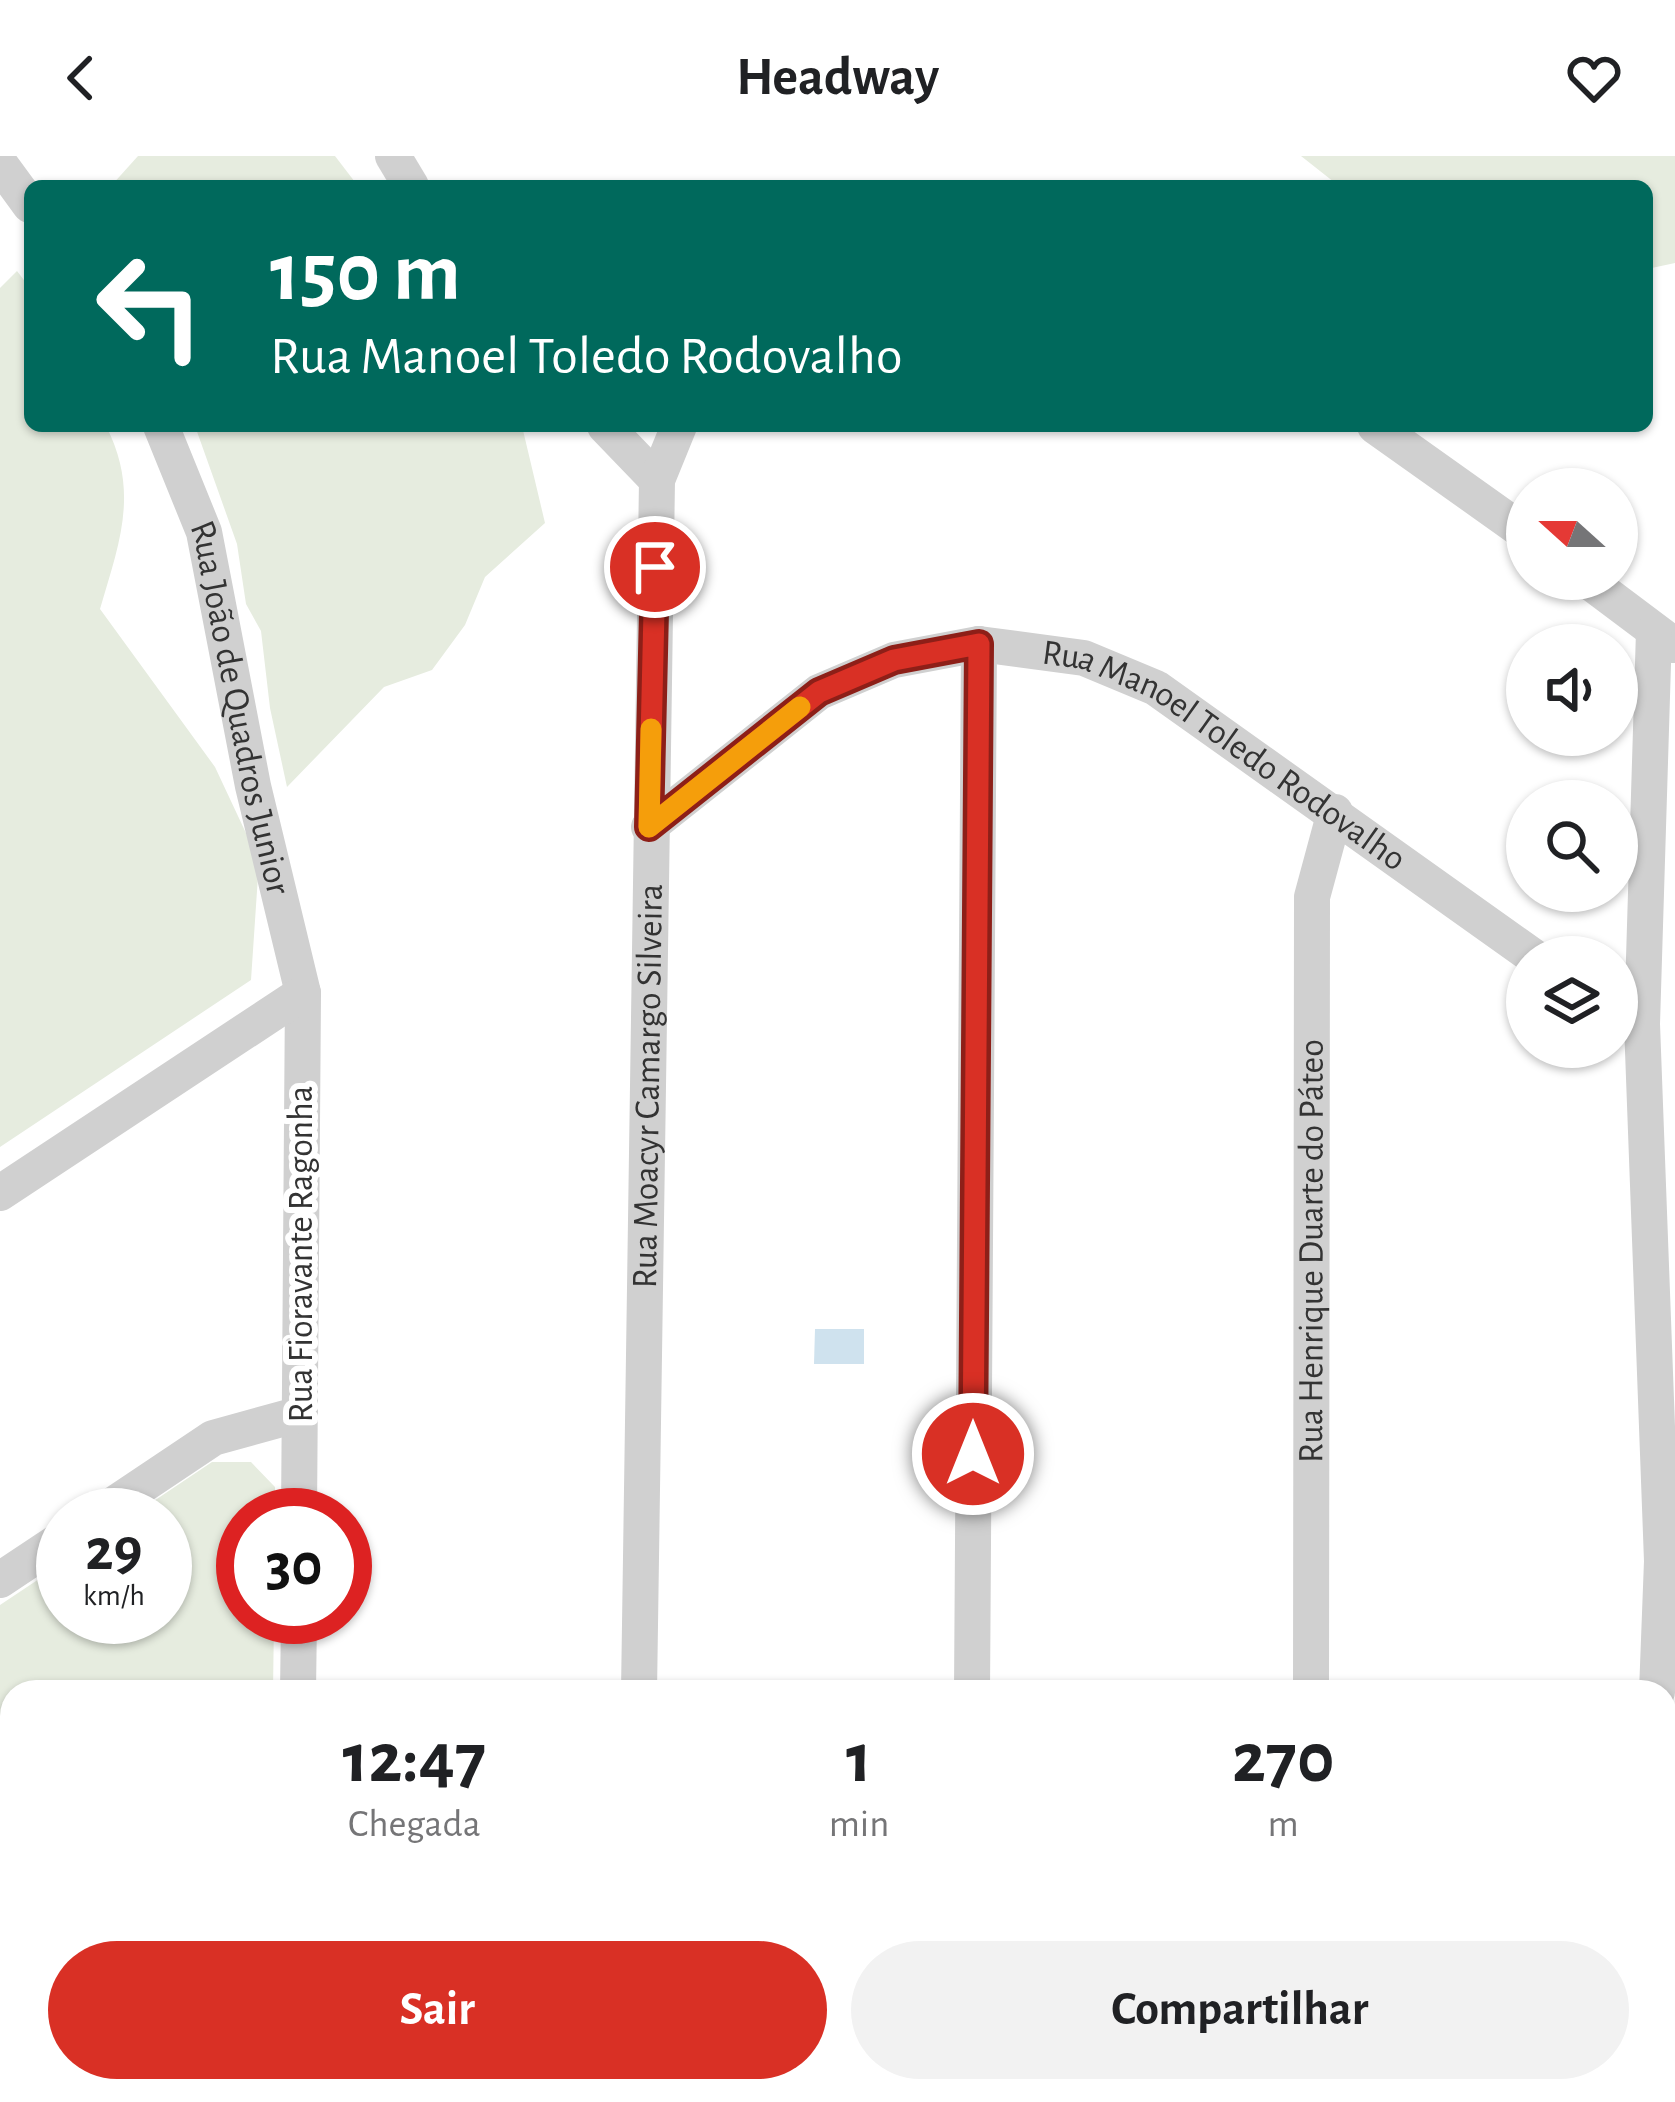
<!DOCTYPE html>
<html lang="pt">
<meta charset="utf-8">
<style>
:root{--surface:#fff;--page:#f2f2f2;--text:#202124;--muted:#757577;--accent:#d93025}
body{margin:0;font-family:"Alegreya Sans",sans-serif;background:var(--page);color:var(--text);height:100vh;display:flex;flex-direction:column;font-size:45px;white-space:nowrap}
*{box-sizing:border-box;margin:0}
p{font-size:39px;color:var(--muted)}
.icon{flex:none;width:66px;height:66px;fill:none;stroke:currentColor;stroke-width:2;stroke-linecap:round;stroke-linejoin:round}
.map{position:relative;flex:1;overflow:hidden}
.side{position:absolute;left:0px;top:1524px;width:1677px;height:423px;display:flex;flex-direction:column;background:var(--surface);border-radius:36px 36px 0 0;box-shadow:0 3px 9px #0004}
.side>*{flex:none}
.guide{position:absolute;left:24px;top:24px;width:1629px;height:252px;border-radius:18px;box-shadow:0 3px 9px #0004;background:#00695c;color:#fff;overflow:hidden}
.needle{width:78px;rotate:291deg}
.controls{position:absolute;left:1506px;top:312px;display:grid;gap:24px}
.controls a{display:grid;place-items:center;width:132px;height:132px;border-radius:50%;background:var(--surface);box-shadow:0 3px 9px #0004;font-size:60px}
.speed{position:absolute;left:36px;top:1332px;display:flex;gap:24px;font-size:60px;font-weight:700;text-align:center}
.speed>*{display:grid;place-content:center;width:156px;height:156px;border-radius:50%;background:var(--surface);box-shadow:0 3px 9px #0004;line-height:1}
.speed small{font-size:30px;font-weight:400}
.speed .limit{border:18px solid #d22;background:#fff;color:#111}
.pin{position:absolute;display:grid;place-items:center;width:102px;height:102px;color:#fff;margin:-51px;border:6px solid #fff;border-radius:50%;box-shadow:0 3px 12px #0007}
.me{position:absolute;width:132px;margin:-66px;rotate:0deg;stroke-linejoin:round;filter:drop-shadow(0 0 9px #0008)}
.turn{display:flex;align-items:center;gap:42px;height:252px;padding:0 48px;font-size:54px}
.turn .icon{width:156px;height:156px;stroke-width:2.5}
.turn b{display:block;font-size:84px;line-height:102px}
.eta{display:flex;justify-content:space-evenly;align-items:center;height:204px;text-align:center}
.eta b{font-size:72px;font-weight:700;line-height:84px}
.primary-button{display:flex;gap:24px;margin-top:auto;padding:24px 48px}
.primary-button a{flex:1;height:138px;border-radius:72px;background:var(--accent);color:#fff;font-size:48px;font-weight:700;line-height:138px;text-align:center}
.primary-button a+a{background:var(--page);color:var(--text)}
header{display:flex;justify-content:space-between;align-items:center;height:156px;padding:0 48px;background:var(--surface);font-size:54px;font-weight:700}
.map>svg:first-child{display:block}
</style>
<header><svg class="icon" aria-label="back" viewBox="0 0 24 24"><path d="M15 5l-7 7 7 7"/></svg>Headway<svg class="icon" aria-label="heart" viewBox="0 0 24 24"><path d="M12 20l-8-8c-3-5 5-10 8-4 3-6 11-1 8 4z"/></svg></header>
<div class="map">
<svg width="1675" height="1946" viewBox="0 0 1675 1946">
<rect width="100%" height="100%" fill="#fff"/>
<g fill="#e6ecdf">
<polygon points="138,0 335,0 358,30 111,30"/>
<polygon points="1301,0 1675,0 1675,107 1647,113 1647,30 1339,30"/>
<path d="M17,115L30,132V270H106C140,336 119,388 100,453L215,611L259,705L251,824L0,991V132Z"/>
<polygon points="195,270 522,270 545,367 485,421 465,469 432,514 384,531 287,631 270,552 261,475 246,448 237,388"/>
<polygon points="212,1306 251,1306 275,1331 275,1359 243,1359 243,1461 274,1461 273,1536 12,1536 12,1638 0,1636 0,1449 63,1407 63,1461 165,1461 165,1359 133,1359"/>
</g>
<polygon fill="#cfe2ee" points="815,1173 864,1173 864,1208 814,1208"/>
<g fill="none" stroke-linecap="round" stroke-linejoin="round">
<g stroke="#d0d0d0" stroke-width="36">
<polyline points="393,0 411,30"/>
<polyline points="0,8 30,49"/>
<path id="s1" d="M161,270L204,376L253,630L303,837L299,1359"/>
<polyline points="605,270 657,324"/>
<polyline points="1375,270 1527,378"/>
<polyline points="1586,423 1674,489"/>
<polyline points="1654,475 1642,868 1662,1405 1657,1536"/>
<path id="s2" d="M649,671L819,536L894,504L979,488L1084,502L1156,532L1534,801"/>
<polyline points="0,1037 303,837"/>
<polyline points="98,1359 213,1282 300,1258"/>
<polyline points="0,1424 63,1382"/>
<polyline points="298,1536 299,1461"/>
<path id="s3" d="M639,1536L657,324L679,270"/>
<polyline points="972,1536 979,488"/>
<path id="s4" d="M1311,1536L1312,741L1335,656"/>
<polyline points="0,1660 12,1662"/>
<polyline points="1665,1738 1675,1738"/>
<polyline points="295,1946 295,1935"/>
<polyline points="634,1946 634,1935"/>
<polyline points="969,1946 969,1935"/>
<polyline points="1310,1946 1310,1935"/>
<polyline points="1649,1946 1649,1935"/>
</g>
</g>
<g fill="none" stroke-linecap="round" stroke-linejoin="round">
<defs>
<polyline id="route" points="655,411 649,671 819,536 894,504 979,488 973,1298"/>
</defs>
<use href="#route" stroke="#8d1f18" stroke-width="30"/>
<use href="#route" stroke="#d93025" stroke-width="21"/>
<polyline stroke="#f59e0b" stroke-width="21" points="651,573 649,671 800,551"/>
</g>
<g text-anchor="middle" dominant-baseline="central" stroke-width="12" stroke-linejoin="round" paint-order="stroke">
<g font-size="36" fill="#333" stroke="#fff">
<text stroke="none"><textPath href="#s1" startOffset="294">Rua João de Quadros Junior</textPath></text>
<text stroke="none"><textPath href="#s2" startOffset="660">Rua Manoel Toledo Rodovalho</textPath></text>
<text stroke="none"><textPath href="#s3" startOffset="606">Rua Moacyr Camargo Silveira</textPath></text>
<text stroke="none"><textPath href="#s4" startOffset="441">Rua Henrique Duarte do Páteo</textPath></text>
<text transform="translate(301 1098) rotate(-90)">Rua Fioravante Ragonha</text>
</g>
</g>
</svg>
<div class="controls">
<a><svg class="needle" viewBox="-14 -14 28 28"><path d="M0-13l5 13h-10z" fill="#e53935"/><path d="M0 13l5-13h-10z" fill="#757577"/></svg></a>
<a><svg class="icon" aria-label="sound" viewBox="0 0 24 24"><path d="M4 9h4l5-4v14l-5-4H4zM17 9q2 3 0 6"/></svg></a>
<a><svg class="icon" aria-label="search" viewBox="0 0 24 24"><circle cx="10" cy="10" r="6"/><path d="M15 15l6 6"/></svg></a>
<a><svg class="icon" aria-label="layers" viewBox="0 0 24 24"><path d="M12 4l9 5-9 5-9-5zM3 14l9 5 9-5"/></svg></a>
</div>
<div class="speed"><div>29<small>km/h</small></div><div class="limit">30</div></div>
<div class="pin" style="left:655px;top:411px;background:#d93025"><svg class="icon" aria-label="arrive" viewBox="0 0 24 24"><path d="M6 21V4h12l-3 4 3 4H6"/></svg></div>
<svg class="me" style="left:973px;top:1298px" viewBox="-20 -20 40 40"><circle r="17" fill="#d93025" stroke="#fff" stroke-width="3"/><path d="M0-11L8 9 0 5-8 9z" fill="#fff"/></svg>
<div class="guide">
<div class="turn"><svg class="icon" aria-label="left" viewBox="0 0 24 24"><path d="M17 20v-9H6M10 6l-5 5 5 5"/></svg><div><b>150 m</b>Rua Manoel Toledo Rodovalho</div></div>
</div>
<section class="side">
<div class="eta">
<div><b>12:47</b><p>Chegada</p></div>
<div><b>1</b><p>min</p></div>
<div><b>270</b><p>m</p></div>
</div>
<div class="primary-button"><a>Sair</a><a>Compartilhar</a></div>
</section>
</div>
